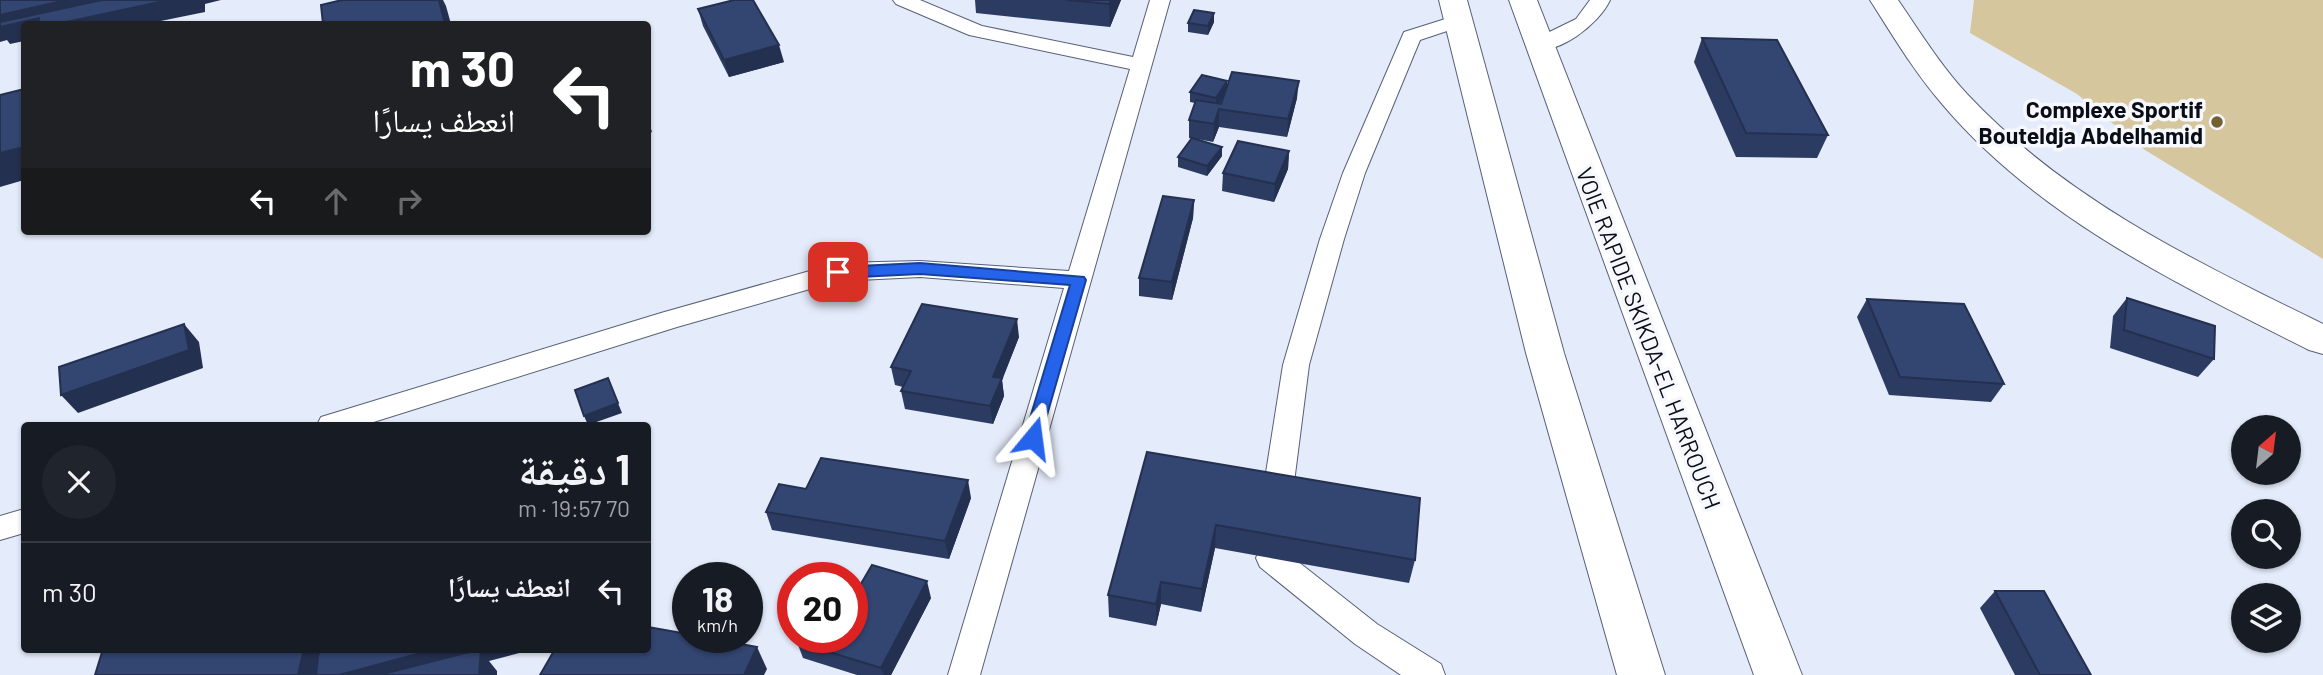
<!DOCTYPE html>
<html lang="ar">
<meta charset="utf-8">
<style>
:root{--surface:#171b24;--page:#20242c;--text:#f1f3f6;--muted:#9ea1a6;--line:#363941}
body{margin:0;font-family:Barlow,"Noto Naskh Arabic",sans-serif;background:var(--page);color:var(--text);direction:rtl;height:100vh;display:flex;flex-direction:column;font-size:26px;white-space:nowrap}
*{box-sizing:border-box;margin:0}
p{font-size:23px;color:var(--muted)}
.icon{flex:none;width:38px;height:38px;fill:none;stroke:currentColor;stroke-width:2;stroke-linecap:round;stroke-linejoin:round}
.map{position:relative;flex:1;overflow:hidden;direction:ltr}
.drawer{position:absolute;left:21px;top:422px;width:630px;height:231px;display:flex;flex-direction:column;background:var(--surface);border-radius:7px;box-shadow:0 2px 5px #0004;direction:rtl}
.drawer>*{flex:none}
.banner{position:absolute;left:21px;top:21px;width:630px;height:214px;border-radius:7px;box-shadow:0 2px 5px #0004;direction:rtl;background:#202124;color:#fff;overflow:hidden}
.needle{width:46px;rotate:28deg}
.controls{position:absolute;left:2231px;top:415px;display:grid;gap:14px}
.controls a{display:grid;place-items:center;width:70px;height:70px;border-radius:50%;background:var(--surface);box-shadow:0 2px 5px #0004;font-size:35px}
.speed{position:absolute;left:672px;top:562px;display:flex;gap:14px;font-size:35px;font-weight:700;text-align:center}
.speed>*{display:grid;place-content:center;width:91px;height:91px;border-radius:50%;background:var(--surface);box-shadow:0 2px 5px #0004;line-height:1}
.speed small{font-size:18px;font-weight:400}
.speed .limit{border:10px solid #d22;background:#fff;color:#111}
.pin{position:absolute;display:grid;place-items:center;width:60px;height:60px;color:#fff;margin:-30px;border-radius:14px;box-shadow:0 4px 10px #0006}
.me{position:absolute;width:77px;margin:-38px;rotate:16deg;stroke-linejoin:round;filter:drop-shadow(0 0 5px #0008)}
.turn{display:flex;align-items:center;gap:24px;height:147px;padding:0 21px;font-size:32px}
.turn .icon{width:91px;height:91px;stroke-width:2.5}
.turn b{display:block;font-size:49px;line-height:60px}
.lanes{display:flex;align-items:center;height:66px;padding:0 21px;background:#0003;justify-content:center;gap:35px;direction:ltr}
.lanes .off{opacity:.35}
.round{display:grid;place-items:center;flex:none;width:74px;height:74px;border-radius:37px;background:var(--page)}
.head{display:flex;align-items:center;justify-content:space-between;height:119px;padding:0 21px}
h1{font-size:42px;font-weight:700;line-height:52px}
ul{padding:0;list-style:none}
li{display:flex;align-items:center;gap:21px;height:98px;padding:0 21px;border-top:2px solid var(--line)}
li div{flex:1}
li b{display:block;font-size:26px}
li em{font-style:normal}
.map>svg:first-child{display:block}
</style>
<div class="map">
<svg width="2323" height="675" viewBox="0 0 2323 675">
<rect width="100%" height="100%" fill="#e4ebfa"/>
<polygon fill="#d5c69d" points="1974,0 2323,0 2323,259 2145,150 2077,94 1970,33"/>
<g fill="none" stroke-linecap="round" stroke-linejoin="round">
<defs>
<g id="lane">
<polygon points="893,0 920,0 982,26 1133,57 1150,0 1170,0 980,675 948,675 1064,288 920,277 838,281 677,327 364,425 317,425 321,417 331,414 661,313 838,263 920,261 1069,271 1130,69 969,35 896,4"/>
<path d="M1590,0H1610C1599,24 1558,56 1531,49L1528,45L1531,41L1576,19Z"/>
<polygon points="1458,15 1465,17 1468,21 1465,25 1420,40 1365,173 1344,239 1309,365 1292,498 1287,506 1277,510 1267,506 1262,498 1283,365 1320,239 1343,173 1404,32"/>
<polygon points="24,509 24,533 0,540 0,516"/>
<polygon points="1271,545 1282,549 1377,624 1441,664 1445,675 1401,675 1355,644 1260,567 1256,558 1260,549"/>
</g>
<g id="highway">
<polygon points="1439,0 1467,0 1564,353 1665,675 1617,675 1526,353"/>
<polygon points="1509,0 1537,0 1802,675 1754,675"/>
<path d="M1870,0H1898C1920,32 1941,66 1967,94C2066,200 2195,261 2323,324V354L2309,350C2178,284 2040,219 1943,105C1915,73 1893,36 1870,0Z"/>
</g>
</defs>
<use href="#lane" stroke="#576076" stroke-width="2"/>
<use href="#highway" stroke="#576076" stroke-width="2"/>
<use href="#lane" fill="#fff" fill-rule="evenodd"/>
<use href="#highway" fill="#fff" fill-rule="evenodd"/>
</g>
<g fill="#2c3b61">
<polygon points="975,0 1121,0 1110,27 976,13"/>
<polygon points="698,9 784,62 729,77 703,26"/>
<polygon points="1214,13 1214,22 1208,35 1188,32 1188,23"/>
<polygon points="1702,38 1828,135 1817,158 1736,157 1694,62"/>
<polygon points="1227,81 1227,87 1297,98 1287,137 1219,127 1213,142 1197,139 1222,147 1222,156 1207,176 1178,167 1178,157 1192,139 1189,138 1189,120 1195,103 1190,102 1190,92"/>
<polygon points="1289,151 1288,169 1274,202 1222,191 1223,173"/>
<polygon points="1194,200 1193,218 1172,300 1139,296 1139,278"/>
<polygon points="2127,298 2214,359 2198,377 2110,348 2113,316"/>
<polygon points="1867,299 2004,384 1991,402 1889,395 1857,317"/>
<polygon points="1019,337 1002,380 1004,396 993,424 905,409 901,391 903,387 895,385 891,367"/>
<polygon points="1147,452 1415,560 1409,583 1215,548 1201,612 1161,604 1156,626 1109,617 1108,595"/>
<polygon points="806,489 971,498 949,559 772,530 766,512"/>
<polygon points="1995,591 2091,675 2015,675 1980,608"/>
<polygon points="931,598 891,675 857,675 803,658 797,642"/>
</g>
<g fill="#24304f">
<polygon points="67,0 221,0 205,4 205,12 146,24 24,24 24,41 10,44 7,40 0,42 0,15"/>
<polygon points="439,0 443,0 446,6 451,24 445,24"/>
<polygon points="1111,0 1121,0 1110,27 1109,4"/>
<polygon points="1214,13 1214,22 1208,35 1208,26"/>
<polygon points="779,45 784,62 729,77 724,60"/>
<polygon points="1227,81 1227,90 1216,108 1216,98"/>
<polygon points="1299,81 1297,98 1287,137 1288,119"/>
<polygon points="1219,109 1219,127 1213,142 1214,124"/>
<polygon points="648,123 649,123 652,132 648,134"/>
<polygon points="24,147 24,180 0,187 0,153"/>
<polygon points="1222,147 1222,156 1207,176 1207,166"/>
<polygon points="1289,151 1288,169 1274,202 1275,184"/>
<polygon points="1194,200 1193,218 1172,300 1172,282"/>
<polygon points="1017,319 1019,337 1002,380 1004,396 993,424 990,406 993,377"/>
<polygon points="184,324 199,342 203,368 78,413 61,395"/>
<polygon points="608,378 622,413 588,425 584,416"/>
<polygon points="968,480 971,498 949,559 945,541"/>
<polygon points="1216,525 1215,548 1201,612 1202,589"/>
<polygon points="927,581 931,598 891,675 884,675 881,668"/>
<polygon points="1161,582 1161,604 1156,626 1156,604"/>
<polygon points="757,647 767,669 764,675 744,675"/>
<polygon points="304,649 329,649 324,675 298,675"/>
<polygon points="436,649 534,649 489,661 497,671 497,675 339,675"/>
</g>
<g fill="#334571" stroke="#24304f" stroke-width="2">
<polygon points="0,0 67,0 0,15"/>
<polygon points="102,0 169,0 57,24 38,24 39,18 0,27 0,22"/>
<polygon points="342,0 439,0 445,24 323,24 321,5"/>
<polygon points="734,0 753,0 779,45 724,60 698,9"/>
<polygon points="1067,0 1111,0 1109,4"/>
<polygon points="1194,10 1214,13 1208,26 1188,23"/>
<polygon points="1702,38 1777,40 1828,135 1746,133"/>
<polygon points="1232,72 1299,81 1288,119 1219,109 1214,124 1189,120 1196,100 1221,104"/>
<polygon points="1202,75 1227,81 1216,98 1190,92"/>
<polygon points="24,89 24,147 0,153 0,95"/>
<polygon points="1192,138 1222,147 1207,166 1178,157"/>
<polygon points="1238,141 1289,151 1275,184 1223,173"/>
<polygon points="1163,196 1194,200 1172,282 1139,278"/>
<polygon points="2127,298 2215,326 2214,359 2124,330"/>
<polygon points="1867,299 1964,304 2004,384 1900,377"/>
<polygon points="922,304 1017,319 993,377 1002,378 990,406 901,391 911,371 891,367"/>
<polygon points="184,324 189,350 61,395 59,367"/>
<polygon points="608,378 618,403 584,416 575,390"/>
<polygon points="1147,452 1420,498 1415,560 1216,525 1202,589 1161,582 1156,604 1108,595"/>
<polygon points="821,458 968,480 945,541 766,512 779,484 806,489"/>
<polygon points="872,565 927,581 881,668 797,642 799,637 852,637 852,599"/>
<polygon points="1995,591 2044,591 2091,675 2040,675"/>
<polygon points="648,627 688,634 688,637 703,637 757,647 744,675 540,675 555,649 648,649"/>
<polygon points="103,649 304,649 298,675 95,675"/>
<polygon points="319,649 436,649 339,675 316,675"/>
<polygon points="481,649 479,675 379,675"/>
</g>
<polygon fill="#2563eb" stroke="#184099" stroke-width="2" points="920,263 1084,277 1086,280 1039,443 1027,443 1024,438 1070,285 920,274 838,278 830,272 838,267"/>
<circle fill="#736130" stroke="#f6f8fd" stroke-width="2.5" cx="2217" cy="122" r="7"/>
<g text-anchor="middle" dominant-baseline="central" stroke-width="7" stroke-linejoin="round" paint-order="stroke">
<g font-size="23" font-weight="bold" fill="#090d15" stroke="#f6f8fd" text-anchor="end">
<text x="2203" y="109">Complexe Sportif<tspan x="2203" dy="26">Bouteldja Abdelhamid</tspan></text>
</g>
<g font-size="23" fill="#090d15" stroke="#f6f8fd">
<text transform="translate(1649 338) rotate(69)">VOIE RAPIDE SKIKDA-EL HARROUCH</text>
</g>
</g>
</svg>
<div class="controls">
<a><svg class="needle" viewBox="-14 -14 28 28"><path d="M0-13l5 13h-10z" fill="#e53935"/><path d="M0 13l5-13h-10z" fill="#9ea1a6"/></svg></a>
<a><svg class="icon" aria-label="search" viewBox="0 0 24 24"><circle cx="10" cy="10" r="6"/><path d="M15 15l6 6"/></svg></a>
<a><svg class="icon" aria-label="layers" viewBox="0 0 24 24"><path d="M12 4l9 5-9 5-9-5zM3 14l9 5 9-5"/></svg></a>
</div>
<div class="speed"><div>18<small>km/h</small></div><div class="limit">20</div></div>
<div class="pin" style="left:838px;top:272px;background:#d93025"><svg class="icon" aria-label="arrive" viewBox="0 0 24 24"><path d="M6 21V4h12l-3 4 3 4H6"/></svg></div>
<svg class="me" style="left:1033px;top:438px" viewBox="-20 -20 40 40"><path d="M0-17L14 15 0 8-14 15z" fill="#2563eb" stroke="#fff" stroke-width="4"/></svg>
<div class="banner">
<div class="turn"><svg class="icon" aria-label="left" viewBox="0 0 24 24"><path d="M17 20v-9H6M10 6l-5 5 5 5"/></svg><div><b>30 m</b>انعطف يسارًا</div></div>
<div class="lanes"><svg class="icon" aria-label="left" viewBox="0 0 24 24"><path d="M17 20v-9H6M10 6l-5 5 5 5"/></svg><svg class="icon off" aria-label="ahead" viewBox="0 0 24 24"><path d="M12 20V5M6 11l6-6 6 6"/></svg><svg class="icon off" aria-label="right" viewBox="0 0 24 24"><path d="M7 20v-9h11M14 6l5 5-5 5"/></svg></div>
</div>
<section class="drawer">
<div class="head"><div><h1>1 دقيقة</h1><p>70 m · 19:57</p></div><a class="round"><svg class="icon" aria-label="close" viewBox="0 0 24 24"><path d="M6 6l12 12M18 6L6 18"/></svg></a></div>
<ul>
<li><svg class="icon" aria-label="left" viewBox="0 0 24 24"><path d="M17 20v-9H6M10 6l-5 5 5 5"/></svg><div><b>انعطف يسارًا</b></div><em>30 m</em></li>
</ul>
</section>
</div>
